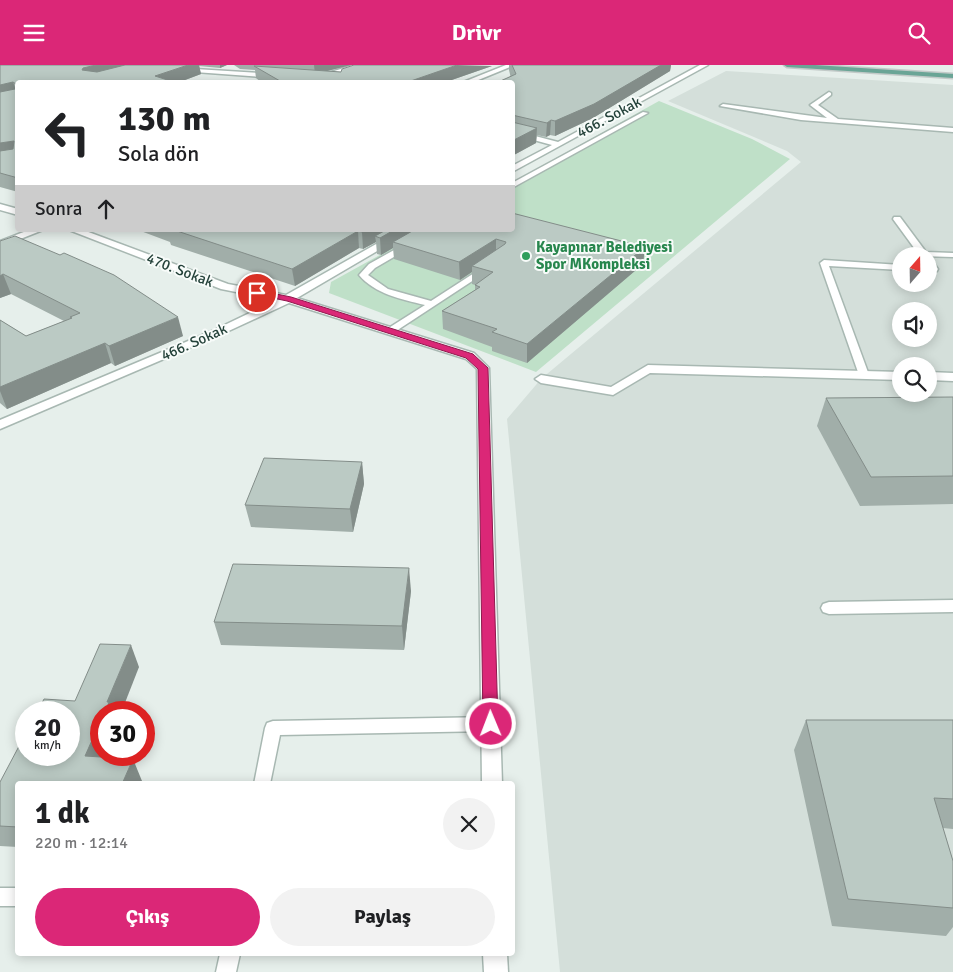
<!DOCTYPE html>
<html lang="tr">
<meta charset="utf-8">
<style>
:root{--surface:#fff;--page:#f2f2f2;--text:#202124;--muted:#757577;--accent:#db2777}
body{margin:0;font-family:Signika,sans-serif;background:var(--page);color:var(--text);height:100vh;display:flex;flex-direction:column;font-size:19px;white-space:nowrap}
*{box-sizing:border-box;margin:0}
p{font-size:16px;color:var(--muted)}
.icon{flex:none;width:28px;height:28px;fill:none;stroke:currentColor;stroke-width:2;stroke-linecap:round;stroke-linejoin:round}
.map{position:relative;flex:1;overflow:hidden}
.panel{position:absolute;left:15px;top:716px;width:500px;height:175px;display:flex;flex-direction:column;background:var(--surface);border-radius:5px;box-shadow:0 2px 12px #0003}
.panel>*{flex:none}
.guide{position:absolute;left:15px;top:15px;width:500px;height:152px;border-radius:5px;box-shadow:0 2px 12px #0003;background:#fff;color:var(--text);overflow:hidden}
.needle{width:32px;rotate:20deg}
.buttons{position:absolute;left:892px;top:182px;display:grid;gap:10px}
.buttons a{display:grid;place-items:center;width:45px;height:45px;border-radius:50%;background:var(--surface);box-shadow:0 2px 12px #0003;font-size:25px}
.speed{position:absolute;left:15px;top:636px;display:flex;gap:10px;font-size:25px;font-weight:700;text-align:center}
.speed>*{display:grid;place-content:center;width:65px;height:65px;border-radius:50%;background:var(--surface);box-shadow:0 2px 12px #0003;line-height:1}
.speed small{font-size:12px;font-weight:400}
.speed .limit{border:8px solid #d22;background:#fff;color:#111}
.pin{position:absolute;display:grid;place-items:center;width:42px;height:42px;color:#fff;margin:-21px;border:2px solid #fff;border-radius:50%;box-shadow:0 1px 5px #0007}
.me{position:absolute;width:55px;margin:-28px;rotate:359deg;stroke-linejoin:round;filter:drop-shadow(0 0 4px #0008)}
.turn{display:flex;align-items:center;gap:18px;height:105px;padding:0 20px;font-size:22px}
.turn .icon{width:65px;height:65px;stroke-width:2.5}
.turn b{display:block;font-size:35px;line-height:42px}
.then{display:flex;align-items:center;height:48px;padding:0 20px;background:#0003;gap:10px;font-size:19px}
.round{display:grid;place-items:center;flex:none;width:52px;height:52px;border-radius:26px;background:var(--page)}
.summary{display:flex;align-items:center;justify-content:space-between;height:85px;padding:0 20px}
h1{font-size:30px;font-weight:800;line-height:38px}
.button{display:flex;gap:10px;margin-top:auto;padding:10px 20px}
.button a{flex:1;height:58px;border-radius:30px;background:var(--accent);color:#fff;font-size:20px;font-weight:800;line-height:58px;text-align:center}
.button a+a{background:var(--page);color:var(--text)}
header{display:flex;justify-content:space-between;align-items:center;height:65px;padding:0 20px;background:var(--accent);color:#fff;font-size:22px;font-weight:800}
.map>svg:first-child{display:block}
</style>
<header><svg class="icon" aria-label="menu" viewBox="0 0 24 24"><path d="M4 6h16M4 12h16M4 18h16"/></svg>Drivr<svg class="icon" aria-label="search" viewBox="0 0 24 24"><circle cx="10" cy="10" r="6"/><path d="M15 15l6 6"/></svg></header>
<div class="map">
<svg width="953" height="907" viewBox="0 0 953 907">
<rect width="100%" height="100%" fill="#e6efeb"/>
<path fill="#d4dfda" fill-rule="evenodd" d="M726,6L953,20V907H560L507,354L541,314L801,97L787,86L668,36ZM901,191H929V219H901ZM901,246H929V274H901ZM901,301H929V329H901Z"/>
<polygon fill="#bfe0c8" points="659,36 752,74 790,94 536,307 329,228 331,217 425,165 512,165 513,117"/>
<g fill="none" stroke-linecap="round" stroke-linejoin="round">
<defs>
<g id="lane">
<polygon points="643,47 648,48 512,123 512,118"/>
<polygon points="894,152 900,152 926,187 953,188 953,192 920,191 893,154"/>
<path d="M430,165H440L375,203L368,210L388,224L431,236L482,203L489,205L393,268H387V264L425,240C401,234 375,229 359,210L369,199Z"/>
<polygon points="929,194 932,195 938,204 937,206 929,205"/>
<polygon points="824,195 901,200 901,205 829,201 869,310 868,312 860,312 859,310 820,198"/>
<polygon points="491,652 497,654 499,659 497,664 491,666 280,670 270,719 254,719 265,663 267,658 273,656"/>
<rect x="0" y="823" width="18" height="18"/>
<polygon points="220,889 240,889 236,907 216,907"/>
</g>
<g id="street">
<polygon points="353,0 363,0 309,18 297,18"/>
<polygon points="506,0 515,0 471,18 461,18"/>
<polygon points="700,0 708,0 512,107 512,101 552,80 512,69 512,65 558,77"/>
<polygon points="179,3 276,9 279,11 276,13 181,6 178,4"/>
<polygon points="829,27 831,28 831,30 818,40 838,54 953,63 953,67 801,55 720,41 723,39 827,53 810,40"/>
<polygon points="0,139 18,144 18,150 0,145"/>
<polygon points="29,165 43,165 0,182 0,176"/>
<polygon points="69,165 83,165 228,219 286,230 401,165 413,165 297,233 474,288 489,303 502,719 482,719 477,304 466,294 289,238 220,270 0,364 0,355 212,266 277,235 221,224"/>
<polygon points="648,300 901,307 901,315 650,308 613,330 541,318 535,314 541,310 611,322"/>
<polygon points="929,307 953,308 953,316 929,315"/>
<polygon points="953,535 953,547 829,549 823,547 821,543 823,539 829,537"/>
<polygon points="483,889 507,889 508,907 484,907"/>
</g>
<polygon id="primary" points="784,0 815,0 953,9 953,13 787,2"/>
</defs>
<use href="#lane" stroke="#a8b8b2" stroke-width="3"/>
<use href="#street" stroke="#a8b8b2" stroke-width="3"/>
<use href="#primary" stroke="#c2cac8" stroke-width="3"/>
<use href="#lane" fill="#fff" fill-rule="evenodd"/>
<use href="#street" fill="#fff" fill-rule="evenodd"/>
<use href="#primary" fill="#6aa596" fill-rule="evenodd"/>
</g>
<g fill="#a1aea9">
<polygon points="0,0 227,0 220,3 199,1 201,9 177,18 18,18 18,127 0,122"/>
<polygon points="234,0 351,0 327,6 341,7 492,1 443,18 262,18 256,13 255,5 240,4"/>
<polygon points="509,0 671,0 670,6 593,53 555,71 550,70 546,72 537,70 536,78 512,91 512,18 509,5"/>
<polygon points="138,165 512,165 645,182 643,199 527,298 492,286 492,282 443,264 442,246 475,225 475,220 472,219 472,207 460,215 394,194 393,183 381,190 377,189 376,177 363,184 359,183 295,221 171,180 170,177"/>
<polygon points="0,176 183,271 115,301 111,298 7,344 0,338 0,255 26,271 64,256 11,229 0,233"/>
<polygon points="953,332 953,439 860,441 817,361 826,333"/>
<polygon points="362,397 364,419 353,467 251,462 245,440"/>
<polygon points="411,526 404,585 221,580 214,557"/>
<polygon points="139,602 101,648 105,692 142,716 18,719 18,782 0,781 0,717 75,636"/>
<polygon points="806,655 953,655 953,764 943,763 953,796 953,862 946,871 832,861 794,685"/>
</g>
<g fill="#838d89">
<polygon points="96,0 148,0 87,16 82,5 83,3"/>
<polygon points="188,0 199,0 201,9 177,18 155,11"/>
<polygon points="220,0 227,0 220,3"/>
<polygon points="314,0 351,0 315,9"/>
<polygon points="457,0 492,1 443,18 405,18"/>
<polygon points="661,0 671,0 670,6 593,53 555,71 555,56"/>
<polygon points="13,17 18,30 0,34 0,20"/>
<polygon points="551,55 550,70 546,72 547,58"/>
<polygon points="537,63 536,78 512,91 512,76"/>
<polygon points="14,76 18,85 0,94 0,78"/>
<polygon points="366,165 426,165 393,177 393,183 381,190 380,173 375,171 376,177 363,184 362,167"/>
<polygon points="358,166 359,183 295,221 292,204"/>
<polygon points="496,174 496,191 472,201 472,207 460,215 459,197"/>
<polygon points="645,182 643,199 527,298 527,279"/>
<polygon points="3,209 11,229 0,233 0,211"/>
<polygon points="178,252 183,271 115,301 109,281"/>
<polygon points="105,278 111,298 7,344 0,326 0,322"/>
<polygon points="362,397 364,419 353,467 350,444"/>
<polygon points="409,503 411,526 404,585 402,561"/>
<polygon points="131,580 139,602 121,648 105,648 107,637"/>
<polygon points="101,655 101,690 106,690 96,713 85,691"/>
<polygon points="133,694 142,716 141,719 122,719"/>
</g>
<g fill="#bbcac4" stroke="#838d89">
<polygon points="0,0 96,0 83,3 82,5 97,7 125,0 188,0 155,11 177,18 18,18 18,113 0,108 0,86 13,84 14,76 0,78 0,27 15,24 16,19 13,17 0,20"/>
<polygon points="354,0 457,0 405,18 275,18 280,16 254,1 341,7 342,4"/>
<polygon points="512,0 661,0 594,39 555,56 551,55 547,58 512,50 512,18 496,18 516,9"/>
<polygon points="512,57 537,63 512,76"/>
<polygon points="512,148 645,182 527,279 492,267 497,264 442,246 480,222 475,220 493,207 472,201 505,179 506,177 496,174 459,197 393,177 414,165 512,165"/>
<polygon points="174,165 366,165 362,167 358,166 292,204"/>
<polygon points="386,165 394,165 380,173 375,171"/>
<polygon points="15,171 60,190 64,188 114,210 178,252 109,281 105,278 0,322 0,255 26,271 72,253 70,252 80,248 3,209 0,211 0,176"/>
<polygon points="953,332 953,411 871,412 826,333"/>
<polygon points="264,393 362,397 350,444 245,440"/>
<polygon points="233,499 409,503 402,561 214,557"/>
<polygon points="100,579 131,580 107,637 109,637 105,648 101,648 101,655 85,691 133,694 122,719 18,719 18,762 0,761 0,717 26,668 26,690 69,690 69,648 37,648 44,634 75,636"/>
<polygon points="806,655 953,655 953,734 934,733 953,796 953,843 848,834"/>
</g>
<polygon fill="#db2777" stroke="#8e194d" points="257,225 291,232 473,289 488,303 498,659 496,663 491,665 486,663 483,659 478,304 466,293 287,236 254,229 253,228"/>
<circle fill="#2e9e5b" stroke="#f7fbf9" stroke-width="2" cx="526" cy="191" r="5"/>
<g text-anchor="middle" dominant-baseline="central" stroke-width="4" stroke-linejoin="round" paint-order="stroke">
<g font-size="15" fill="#24423a" stroke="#f7fbf9">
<text transform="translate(609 52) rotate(-28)">466. Sokak</text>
<text transform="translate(180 205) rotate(21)">470. Sokak</text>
<text transform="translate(194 277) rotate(-24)">466. Sokak</text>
</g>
<g font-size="15" font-weight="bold" fill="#27864d" stroke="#f7fbf9" text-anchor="start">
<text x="536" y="182">Kayapınar Belediyesi<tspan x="536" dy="17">Spor MKompleksi</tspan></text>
</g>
</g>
</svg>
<div class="buttons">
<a><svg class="needle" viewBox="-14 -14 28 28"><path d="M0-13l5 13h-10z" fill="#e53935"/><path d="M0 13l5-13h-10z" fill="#757577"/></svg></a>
<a><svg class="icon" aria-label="sound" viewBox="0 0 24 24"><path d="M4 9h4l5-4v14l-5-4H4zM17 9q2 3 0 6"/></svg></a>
<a><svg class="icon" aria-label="search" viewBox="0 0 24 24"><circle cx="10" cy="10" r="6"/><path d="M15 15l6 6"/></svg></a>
</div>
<div class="speed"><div>20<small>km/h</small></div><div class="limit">30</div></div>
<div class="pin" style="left:257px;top:228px;background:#d93025"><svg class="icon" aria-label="arrive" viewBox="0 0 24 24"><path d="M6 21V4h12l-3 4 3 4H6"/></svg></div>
<svg class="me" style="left:491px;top:659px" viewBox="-20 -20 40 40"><circle r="17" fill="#db2777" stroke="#fff" stroke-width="3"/><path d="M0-11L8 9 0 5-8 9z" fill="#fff"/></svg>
<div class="guide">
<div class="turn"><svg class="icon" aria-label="left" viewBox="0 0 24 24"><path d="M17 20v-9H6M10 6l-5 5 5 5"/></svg><div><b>130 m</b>Sola dön</div></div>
<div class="then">Sonra<svg class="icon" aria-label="ahead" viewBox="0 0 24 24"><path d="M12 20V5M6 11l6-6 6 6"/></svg></div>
</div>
<section class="panel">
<div class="summary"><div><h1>1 dk</h1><p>220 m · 12:14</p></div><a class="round"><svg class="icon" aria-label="close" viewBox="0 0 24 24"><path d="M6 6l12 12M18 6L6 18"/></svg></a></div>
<div class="button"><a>Çıkış</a><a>Paylaş</a></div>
</section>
</div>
